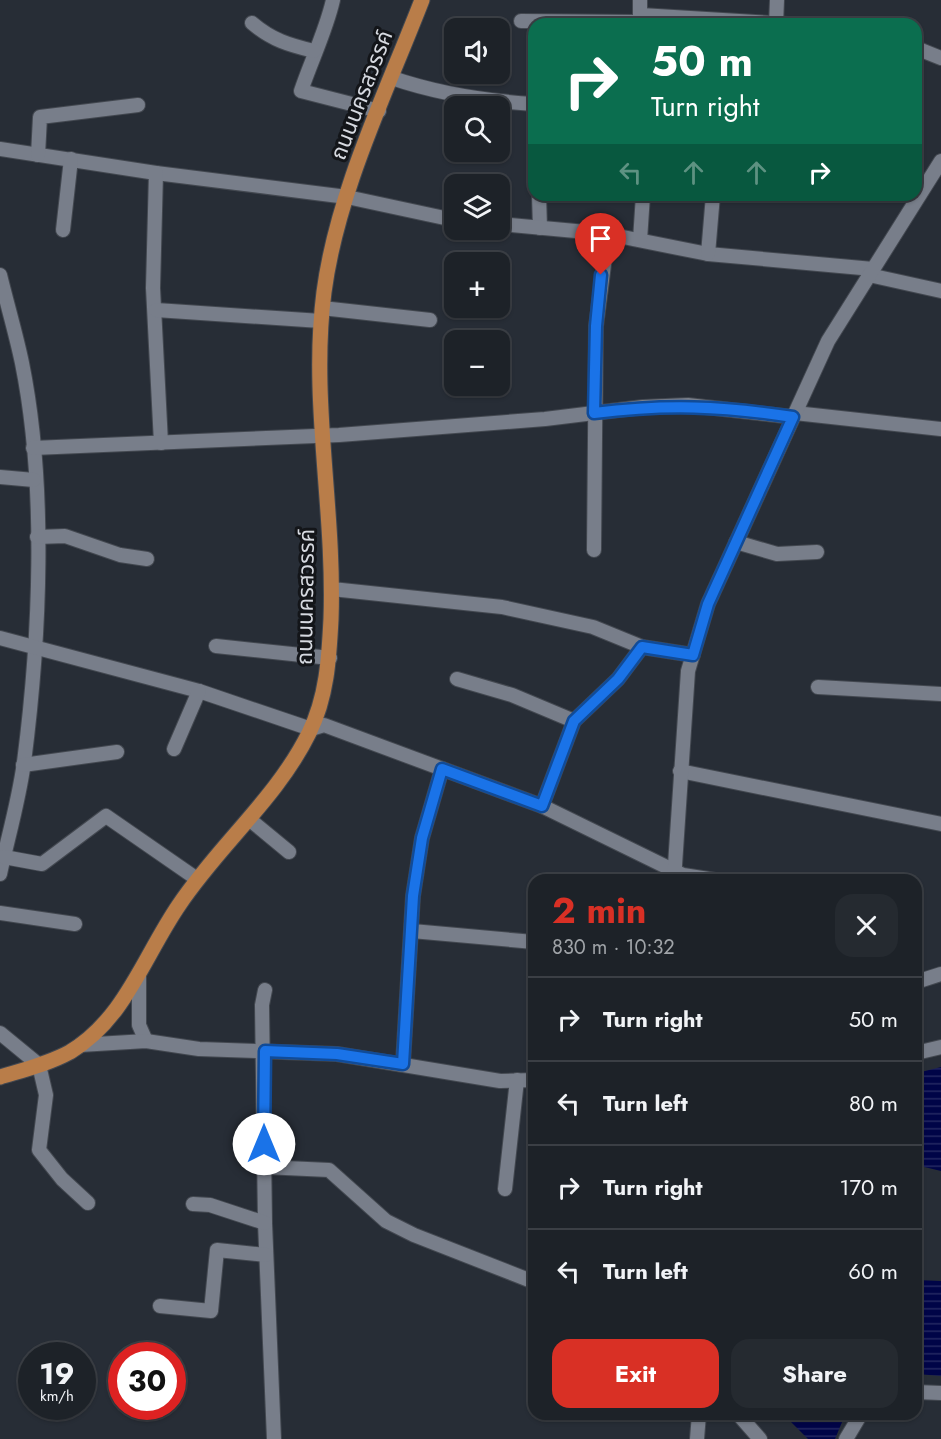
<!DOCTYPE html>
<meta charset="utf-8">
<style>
:root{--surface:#1d2228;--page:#252a30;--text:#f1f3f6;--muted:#a0a4a8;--line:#3b3f45;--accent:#d93025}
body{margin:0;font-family:Jost,"Noto Sans Thai",sans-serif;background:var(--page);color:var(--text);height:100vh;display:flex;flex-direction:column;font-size:22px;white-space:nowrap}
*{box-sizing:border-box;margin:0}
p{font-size:20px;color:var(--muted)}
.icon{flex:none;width:33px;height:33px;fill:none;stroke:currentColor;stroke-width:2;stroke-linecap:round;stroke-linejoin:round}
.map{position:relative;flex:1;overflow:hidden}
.drawer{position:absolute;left:528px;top:874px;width:394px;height:546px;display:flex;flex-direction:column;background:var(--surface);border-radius:18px;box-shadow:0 2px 4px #0004,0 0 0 2px var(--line)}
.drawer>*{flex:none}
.top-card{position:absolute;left:528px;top:18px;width:394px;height:183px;border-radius:18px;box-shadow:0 2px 4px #0004,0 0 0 2px var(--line);background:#0b6e4f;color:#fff;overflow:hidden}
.fabs{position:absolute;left:444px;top:18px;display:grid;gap:12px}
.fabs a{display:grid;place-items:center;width:66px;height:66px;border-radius:12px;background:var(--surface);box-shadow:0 2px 4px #0004,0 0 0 2px var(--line);font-size:30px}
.speed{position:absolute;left:18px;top:1342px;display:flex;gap:12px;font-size:30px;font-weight:700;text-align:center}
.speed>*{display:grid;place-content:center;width:78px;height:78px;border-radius:50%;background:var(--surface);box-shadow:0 2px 4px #0004,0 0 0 2px var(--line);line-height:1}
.speed small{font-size:15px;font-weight:400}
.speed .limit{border:9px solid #d22;background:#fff;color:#111}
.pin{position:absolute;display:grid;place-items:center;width:51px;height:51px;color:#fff;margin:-62px -26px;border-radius:50% 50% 50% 0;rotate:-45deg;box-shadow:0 0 6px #0007}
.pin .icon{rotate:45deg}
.me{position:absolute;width:66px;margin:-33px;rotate:0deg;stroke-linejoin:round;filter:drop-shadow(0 0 4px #0008)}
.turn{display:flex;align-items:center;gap:21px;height:126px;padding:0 24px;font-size:27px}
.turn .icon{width:78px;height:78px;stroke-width:2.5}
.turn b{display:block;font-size:42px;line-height:51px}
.lanes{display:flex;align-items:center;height:57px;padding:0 24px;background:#0003;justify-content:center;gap:30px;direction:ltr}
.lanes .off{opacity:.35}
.round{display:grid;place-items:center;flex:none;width:63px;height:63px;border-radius:18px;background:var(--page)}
.overview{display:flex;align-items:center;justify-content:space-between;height:102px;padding:0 24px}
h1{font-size:36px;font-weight:700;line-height:45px;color:var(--accent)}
.primary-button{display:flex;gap:12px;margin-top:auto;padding:12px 24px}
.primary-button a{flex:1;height:69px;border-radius:18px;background:var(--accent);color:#fff;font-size:24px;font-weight:700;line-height:69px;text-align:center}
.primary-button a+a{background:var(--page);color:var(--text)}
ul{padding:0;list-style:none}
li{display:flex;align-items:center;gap:18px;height:84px;padding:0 24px;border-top:2px solid var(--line)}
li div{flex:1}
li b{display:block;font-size:22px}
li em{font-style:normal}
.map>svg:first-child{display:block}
</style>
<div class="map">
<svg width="941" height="1439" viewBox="0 0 941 1439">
<defs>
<pattern id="water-rules" width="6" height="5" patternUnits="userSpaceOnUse" patternTransform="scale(1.5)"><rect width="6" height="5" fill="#000447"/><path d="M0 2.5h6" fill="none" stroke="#242861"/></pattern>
</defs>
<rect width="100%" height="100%" fill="#272d36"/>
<g fill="url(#water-rules)">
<polygon points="941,1067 941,1171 916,1165 917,1073"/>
<polygon points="916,1280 941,1281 941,1376 917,1374"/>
<polygon points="784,1415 845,1415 835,1439 808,1439"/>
</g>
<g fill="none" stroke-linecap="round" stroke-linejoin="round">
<defs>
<g id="minor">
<path d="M333,0C326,31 311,61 301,91L379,111"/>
<polyline points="641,15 788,24"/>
<polyline points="521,21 640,22"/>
<polyline points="640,22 640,0"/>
<path d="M252,23C272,40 289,45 314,51"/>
<polyline points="776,24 777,0"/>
<polyline points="916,48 941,58"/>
<path d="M392,78C439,94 484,101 534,104"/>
<polyline points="0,149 156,173 347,197 454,220"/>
<polyline points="38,155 40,117 138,105"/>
<polyline points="156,173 153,288 161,443"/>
<polyline points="539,195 540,228"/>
<polyline points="500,224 608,234 708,254 873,269"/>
<polyline points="63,230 71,159"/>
<polyline points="640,240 643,195"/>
<polyline points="708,254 713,195"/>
<path d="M0,275C7,304 16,334 22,363C47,487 40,638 24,762C19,800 8,837 0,874"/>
<polyline points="869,275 941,291"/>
<polyline points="322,308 430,320"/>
<polyline points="156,310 321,321"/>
<polyline points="795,413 941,429"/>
<polyline points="33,448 339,435 545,419 643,407 688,405 793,417"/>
<polyline points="0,477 34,480"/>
<polyline points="37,537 65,536 120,555 147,559"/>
<polyline points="736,542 777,554 817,552"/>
<polyline points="594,550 596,326 608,234"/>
<polyline points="332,589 502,607 593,627 642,647"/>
<polyline points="0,638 199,691 311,729 324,725 542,806 683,875 715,880"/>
<polyline points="216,646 330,658"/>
<polyline points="457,679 512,695 574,721"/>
<polyline points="818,687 941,694"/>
<polyline points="174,749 199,691"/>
<polyline points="23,765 117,752"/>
<polyline points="680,771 941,824"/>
<polyline points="542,806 574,721 618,679 642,647 693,655"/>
<polyline points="249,819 289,852"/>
<polyline points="4,857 42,864 106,816 197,879"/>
<polyline points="674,880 688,671 708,604 828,341 941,161"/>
<polyline points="0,913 75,924"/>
<polyline points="412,931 534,942"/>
<polyline points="139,973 139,1025 146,1041"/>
<polyline points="916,982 941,974"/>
<polyline points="265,990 262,1005 265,1223 274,1439"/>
<polyline points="0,1033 39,1065 46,1095 39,1150 62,1179 88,1203"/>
<polyline points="80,1045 146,1041 199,1049 337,1054 500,1081 534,1080"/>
<polyline points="916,1053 941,1047"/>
<polyline points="403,1063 413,896 422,838 442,769"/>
<polyline points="264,1167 329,1170 386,1221 414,1235 534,1282"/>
<polyline points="505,1189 517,1080"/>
<polyline points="193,1204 210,1205 265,1223"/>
<polyline points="160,1306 211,1311 217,1250 266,1255"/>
<polyline points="916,1392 941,1393"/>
<polyline points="738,1414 760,1439"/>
<polyline points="697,1439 699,1414"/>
<polyline points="846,1439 861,1414"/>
</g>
<path id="major" d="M0,1077C23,1070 48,1064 70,1052C125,1019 144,956 179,905C219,845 277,798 309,733C327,697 329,658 331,619C335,510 310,400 324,292C337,193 386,93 422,0"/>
</defs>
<use href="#minor" stroke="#434850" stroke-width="16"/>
<use href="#major" stroke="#434850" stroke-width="17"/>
<use href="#minor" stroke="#787e8a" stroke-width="14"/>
<use href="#major" stroke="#b97d49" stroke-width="15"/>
</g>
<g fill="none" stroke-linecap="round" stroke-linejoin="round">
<defs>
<path id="route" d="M264,1144L265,1051L337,1054L403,1064L413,896L422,838L442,769L542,806L574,721L618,679L642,647L693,655L708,604L793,417C721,406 667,404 594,413L596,326L601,275"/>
</defs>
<use href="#route" stroke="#114b97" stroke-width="15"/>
<use href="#route" stroke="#1a73e8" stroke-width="10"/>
</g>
<g text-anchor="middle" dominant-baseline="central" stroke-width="6" stroke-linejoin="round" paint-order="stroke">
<g font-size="22" fill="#d6d9e0" stroke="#131519">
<text transform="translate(361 95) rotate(-69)">ถนนนครสวรรค์</text>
<text transform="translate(305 597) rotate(-89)">ถนนนครสวรรค์</text>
</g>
</g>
</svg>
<div class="fabs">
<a><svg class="icon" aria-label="sound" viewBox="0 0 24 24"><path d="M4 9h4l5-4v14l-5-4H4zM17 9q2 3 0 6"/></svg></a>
<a><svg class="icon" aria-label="search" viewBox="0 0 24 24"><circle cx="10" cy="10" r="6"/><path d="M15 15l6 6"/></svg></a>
<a><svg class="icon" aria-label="layers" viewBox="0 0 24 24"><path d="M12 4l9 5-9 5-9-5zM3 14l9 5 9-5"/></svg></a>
<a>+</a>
<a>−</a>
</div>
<div class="speed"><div>19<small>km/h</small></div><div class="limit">30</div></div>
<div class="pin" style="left:601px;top:275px;background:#d93025"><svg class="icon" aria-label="arrive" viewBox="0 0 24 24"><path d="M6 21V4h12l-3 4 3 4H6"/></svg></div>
<svg class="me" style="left:264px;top:1144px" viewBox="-20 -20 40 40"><circle r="19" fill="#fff"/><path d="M0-13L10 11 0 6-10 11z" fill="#1a73e8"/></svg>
<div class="top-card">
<div class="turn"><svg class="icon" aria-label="right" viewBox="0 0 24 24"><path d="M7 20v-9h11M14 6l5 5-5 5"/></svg><div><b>50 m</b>Turn right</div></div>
<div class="lanes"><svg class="icon off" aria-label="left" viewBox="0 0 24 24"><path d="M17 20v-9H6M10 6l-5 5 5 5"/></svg><svg class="icon off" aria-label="ahead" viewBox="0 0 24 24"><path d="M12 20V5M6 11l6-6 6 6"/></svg><svg class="icon off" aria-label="ahead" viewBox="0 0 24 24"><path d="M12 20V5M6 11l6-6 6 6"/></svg><svg class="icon" aria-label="right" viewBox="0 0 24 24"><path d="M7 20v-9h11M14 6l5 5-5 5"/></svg></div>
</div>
<section class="drawer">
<div class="overview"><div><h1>2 min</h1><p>830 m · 10:32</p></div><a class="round"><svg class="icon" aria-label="close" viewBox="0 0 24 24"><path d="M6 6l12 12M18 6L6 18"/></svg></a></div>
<ul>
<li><svg class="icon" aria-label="right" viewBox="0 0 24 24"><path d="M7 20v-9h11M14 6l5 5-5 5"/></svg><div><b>Turn right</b></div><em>50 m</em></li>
<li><svg class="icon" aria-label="left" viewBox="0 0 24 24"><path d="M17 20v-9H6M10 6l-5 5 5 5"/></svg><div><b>Turn left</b></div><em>80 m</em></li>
<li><svg class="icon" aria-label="right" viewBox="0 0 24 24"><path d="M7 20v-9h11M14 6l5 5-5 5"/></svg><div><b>Turn right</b></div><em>170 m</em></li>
<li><svg class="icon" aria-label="left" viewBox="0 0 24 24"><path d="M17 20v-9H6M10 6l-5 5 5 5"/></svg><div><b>Turn left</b></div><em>60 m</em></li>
</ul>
<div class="primary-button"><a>Exit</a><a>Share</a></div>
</section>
</div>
